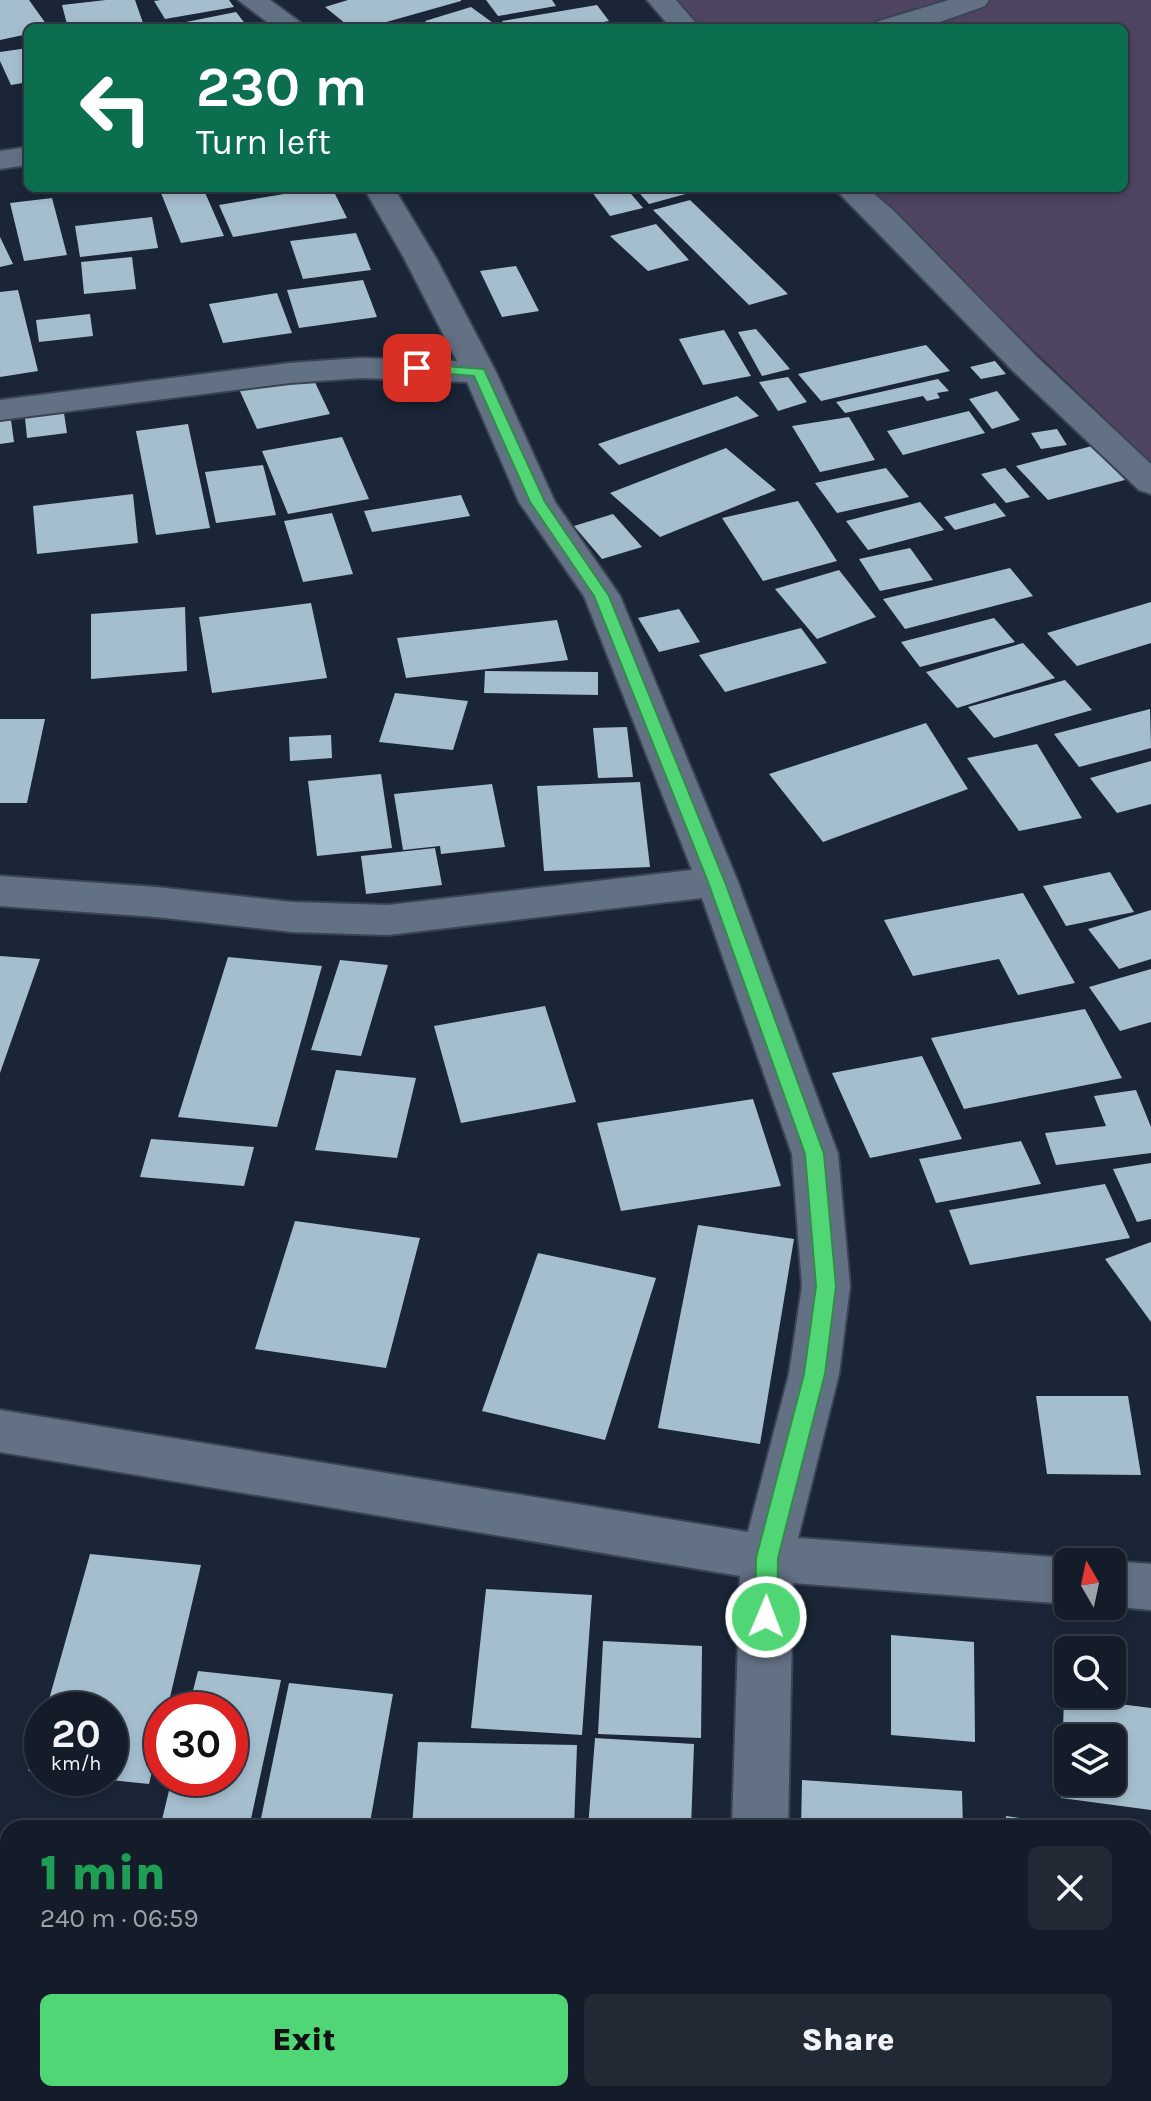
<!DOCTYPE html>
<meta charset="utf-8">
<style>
:root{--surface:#141c29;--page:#212935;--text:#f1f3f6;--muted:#9da1a8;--line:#333a46;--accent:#50d674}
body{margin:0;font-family:Karla,sans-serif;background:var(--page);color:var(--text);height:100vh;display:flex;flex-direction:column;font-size:30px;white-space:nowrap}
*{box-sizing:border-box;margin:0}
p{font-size:26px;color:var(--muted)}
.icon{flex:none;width:44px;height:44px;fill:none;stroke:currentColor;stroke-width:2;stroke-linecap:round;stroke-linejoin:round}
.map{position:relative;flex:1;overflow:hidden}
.details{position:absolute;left:0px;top:1820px;width:1152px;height:282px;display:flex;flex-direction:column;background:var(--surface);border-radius:24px 24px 0 0;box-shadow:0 4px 12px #0003,0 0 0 2px var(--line)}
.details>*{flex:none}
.banner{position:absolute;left:24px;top:24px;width:1104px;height:168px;border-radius:12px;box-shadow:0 4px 12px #0003,0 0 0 2px var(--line);background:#0b6e4f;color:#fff;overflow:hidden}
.needle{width:52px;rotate:351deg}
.controls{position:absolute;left:1054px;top:1548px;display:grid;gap:16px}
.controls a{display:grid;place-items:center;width:72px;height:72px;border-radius:12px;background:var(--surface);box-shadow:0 4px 12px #0003,0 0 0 2px var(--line);font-size:40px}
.speed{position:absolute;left:24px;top:1692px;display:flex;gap:16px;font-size:40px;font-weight:700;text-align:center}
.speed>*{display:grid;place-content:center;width:104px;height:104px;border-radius:50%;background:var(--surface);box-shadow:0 4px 12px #0003,0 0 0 2px var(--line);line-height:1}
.speed small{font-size:20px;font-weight:400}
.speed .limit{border:12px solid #d22;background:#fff;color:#111}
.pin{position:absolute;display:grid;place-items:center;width:68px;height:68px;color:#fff;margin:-34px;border-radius:16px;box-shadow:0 4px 12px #0006}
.me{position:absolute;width:88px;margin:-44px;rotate:1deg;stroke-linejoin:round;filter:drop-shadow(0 0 6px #0008)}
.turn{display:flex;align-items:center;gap:28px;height:168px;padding:0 40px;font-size:36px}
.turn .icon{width:104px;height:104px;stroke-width:2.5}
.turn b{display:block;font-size:56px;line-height:68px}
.round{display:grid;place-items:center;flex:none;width:84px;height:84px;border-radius:12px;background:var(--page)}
.head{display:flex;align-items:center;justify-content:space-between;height:136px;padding:0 40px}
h1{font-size:48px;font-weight:800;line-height:60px;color:#1e9e55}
.button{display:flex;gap:16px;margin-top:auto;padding:16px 40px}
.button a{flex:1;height:92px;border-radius:12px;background:var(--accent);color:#111;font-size:32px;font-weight:800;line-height:92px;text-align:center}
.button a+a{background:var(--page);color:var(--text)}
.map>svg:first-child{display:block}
</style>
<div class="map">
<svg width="1151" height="2101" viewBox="0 0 1151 2101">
<rect width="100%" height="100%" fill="#1a2637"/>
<polygon fill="#4f4462" points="666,0 1151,0 1151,462 863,188 1124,188 1124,28 695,28"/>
<g fill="#a5bece" fill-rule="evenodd">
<polygon points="0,0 29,0 49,28 28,28 28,34 0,40"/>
<polygon points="106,0 135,0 143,23 68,28 62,5"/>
<polygon points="161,0 229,0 234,7 165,19 154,1"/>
<polygon points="348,0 461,0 461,1 365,28 351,28 325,7"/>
<polygon points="486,0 552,0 556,6 498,16"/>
<polygon points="597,5 609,21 567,28 507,28 502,21"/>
<polygon points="471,7 500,28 434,28 425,21"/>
<polygon points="236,12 247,26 161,28 161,27"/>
<polygon points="28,48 28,82 11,85 0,61 0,52"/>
<polygon points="159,188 203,188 224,236 181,243"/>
<polygon points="320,188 332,188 347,218 233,237 219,205"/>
<polygon points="589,188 626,188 643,208 610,216"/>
<polygon points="635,188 704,188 704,189 649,204"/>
<polygon points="52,198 67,255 24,261 10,203"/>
<polygon points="690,200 788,294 749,305 653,210"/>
<polygon points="152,217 158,248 80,257 75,226"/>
<polygon points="656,224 689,260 648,271 610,236"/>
<polygon points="356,233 371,270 303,279 290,241"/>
<polygon points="0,237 13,264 0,267"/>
<polygon points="132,257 136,289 84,294 81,262"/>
<polygon points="516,266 539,311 502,317 480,271"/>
<polygon points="363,280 377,317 299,328 287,290"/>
<polygon points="18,290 38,371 0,377 0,292"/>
<polygon points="277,293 292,333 223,343 209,304"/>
<polygon points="90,314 93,336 39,342 36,320"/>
<polygon points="756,329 790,369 762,376 738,332"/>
<polygon points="724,330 751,376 703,385 679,339"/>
<polygon points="926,345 950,371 821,401 798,374"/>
<polygon points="995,361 1006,374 981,379 970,367"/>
<polygon points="312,376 330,414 257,429 239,389"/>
<polygon points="788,377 807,402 778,411 759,382"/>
<polygon points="938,379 949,391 937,393 940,398 927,401 923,396 845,413 836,402"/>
<polygon points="997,391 1020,420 992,429 969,399"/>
<polygon points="737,396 759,416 619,465 598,444"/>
<polygon points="969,411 985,433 903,455 887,431"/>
<polygon points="64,413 67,433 27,438 25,418"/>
<polygon points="849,417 875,460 820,472 792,426"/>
<polygon points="11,420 14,442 0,444 0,421"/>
<polygon points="188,424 210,528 156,535 136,431"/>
<polygon points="1057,429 1067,445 1041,449 1031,433"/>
<polygon points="342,437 369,499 288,514 262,451"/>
<polygon points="1092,446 1125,480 1048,500 1016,466"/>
<polygon points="726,448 776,490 660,537 610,493"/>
<polygon points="263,465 276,515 216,523 205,472"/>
<polygon points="886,468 909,497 837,513 815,483"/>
<polygon points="1005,468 1030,497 1006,503 981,474"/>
<polygon points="133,494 138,543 37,554 33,506"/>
<polygon points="461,495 470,516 372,532 364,511"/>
<polygon points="798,501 837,561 763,581 722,518"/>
<polygon points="920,502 944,530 868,550 846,521"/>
<polygon points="995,503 1006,516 955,530 944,517"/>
<polygon points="332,513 353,574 303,582 284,521"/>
<polygon points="613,514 642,547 602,559 574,526"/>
<polygon points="910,548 933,580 880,591 859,559"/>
<polygon points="1010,568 1033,596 905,629 883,599"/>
<polygon points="839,570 876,617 817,639 775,589"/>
<polygon points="1151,602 1151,643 1077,666 1047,633"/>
<polygon points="311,603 327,678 212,693 199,617"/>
<polygon points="185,607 187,671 91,679 91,614"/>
<polygon points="679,609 700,642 659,652 638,618"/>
<polygon points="994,618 1015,642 920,667 901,642"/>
<polygon points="557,620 568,660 406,678 397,638"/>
<polygon points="801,628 827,663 725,692 699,655"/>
<polygon points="1023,643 1055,678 957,708 926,672"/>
<polygon points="485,671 598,672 598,695 484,693"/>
<polygon points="1065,680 1092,710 994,738 968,707"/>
<polygon points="395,693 468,701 453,750 379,742"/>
<polygon points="1150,709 1151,748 1079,767 1054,734"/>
<polygon points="0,719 45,719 27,803 0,803"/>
<polygon points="926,723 968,789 823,842 769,774"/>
<polygon points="627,727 633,777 598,778 593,728"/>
<polygon points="331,735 332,758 290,761 289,737"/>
<polygon points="1037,744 1082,818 1019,831 967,758"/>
<polygon points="1151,761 1151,804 1117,813 1090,778"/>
<polygon points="381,774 392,848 317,856 308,781"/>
<polygon points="640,782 650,867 544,871 537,786"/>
<polygon points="492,784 505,847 441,854 440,846 403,850 394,794"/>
<polygon points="435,848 442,885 366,894 361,856"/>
<polygon points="1110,872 1134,912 1066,926 1043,886"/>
<polygon points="1023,893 1075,983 1018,995 999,959 913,976 884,920"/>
<polygon points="1151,910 1151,959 1119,969 1088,929"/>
<polygon points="0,956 40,959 0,1073"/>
<polygon points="228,957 322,966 277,1127 178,1117"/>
<polygon points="340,960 388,965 361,1056 311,1050"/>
<polygon points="1151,969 1151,1022 1120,1031 1089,987"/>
<polygon points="545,1006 576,1102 461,1123 434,1026"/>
<polygon points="1085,1009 1122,1078 964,1109 931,1038"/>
<polygon points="922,1056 962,1139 870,1158 832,1073"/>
<polygon points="336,1070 416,1078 397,1158 315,1150"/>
<polygon points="1136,1090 1151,1127 1151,1153 1056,1165 1045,1133 1106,1126 1094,1096"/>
<polygon points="753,1099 781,1186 621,1211 597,1123"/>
<polygon points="151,1139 254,1147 244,1186 140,1177"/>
<polygon points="1021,1141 1041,1184 936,1203 919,1159"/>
<polygon points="1151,1163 1151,1219 1137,1222 1113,1169"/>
<polygon points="1105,1184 1130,1238 970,1265 949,1210"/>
<polygon points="295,1221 420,1238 386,1368 255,1349"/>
<polygon points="698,1225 794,1239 760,1444 658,1428"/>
<polygon points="1151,1242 1151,1322 1105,1259"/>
<polygon points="538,1253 656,1278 605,1440 482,1411"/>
<polygon points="1036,1396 1128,1396 1141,1475 1047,1474"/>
<polygon points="90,1554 201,1565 167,1710 162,1710 162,1729 149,1784 110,1780 110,1710 46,1710"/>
<polygon points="486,1589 592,1595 582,1735 471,1728"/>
<polygon points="891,1635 974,1642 975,1742 891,1735"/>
<polygon points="603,1641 702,1646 701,1738 598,1734"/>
<polygon points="198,1671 281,1680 249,1828 160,1828 172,1778 230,1778 230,1710 188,1710"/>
<polygon points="289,1683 393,1694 369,1828 259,1828"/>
<path d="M1064,1697L1151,1708V1810L1061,1798ZM1068,1738H1112V1782H1068Z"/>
<polygon points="41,1726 42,1773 28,1771"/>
<polygon points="595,1738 694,1744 691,1828 588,1828"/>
<polygon points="418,1742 577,1745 574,1828 412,1828"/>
<polygon points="802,1780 962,1791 963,1828 801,1828"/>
<polygon points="1006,1816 1074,1826 1074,1828 1005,1828"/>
<polygon points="1144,1837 1151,1839 1151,1974 1144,1973"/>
<polygon points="1144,2081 1151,2082 1151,2101 1020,2101 1020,2094 1144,2094"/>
<polygon points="34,2094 90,2094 96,2095 95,2101 32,2101"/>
<polygon points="372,2094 529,2094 528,2101 371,2101"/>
<rect x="806" y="2094" width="157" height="7"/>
</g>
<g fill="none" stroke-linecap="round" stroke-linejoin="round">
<defs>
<g id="street">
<polygon points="238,0 270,0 308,28 275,28"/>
<polygon points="647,0 676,0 700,28 671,28"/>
<polygon points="949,0 989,0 985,6 923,28 872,28 876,22"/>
<polygon points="28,147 28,165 0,169 0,151"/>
<polygon points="364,188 394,188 436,258 496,372 555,502 620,596 738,882 838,1154 850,1286 839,1374 798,1538 1068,1558 1079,1562 1068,1562 1068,1604 793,1583 788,1828 732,1828 740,1576 0,1452 0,1410 748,1532 789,1374 802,1286 792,1154 702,898 388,935 292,932 156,917 0,906 0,876 156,887 292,902 388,905 692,870 584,596 519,502 467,382 360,378 290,383 0,420 0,400 290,363 360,358 457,361 404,258"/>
<polygon points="834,188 867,188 893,210 1037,357 1151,464 1151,494 1139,490 1013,371"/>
<polygon points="1112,1561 1151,1564 1151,1610 1109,1606 1112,1606 1112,1562 1109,1562"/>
<rect x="717" y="2094" width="60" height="7"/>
</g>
</defs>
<use href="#street" stroke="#3a4452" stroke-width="4"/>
<use href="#street" fill="#637185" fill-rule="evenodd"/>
</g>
<polygon fill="#50d674" stroke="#348b4b" stroke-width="2" points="417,364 484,369 545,502 609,596 725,882 824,1154 836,1286 825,1374 778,1558 777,1617 774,1624 766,1627 758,1624 755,1617 756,1558 804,1374 816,1286 805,1154 708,882 594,596 530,502 474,376 412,371 412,365"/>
</svg>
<div class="controls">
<a><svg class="needle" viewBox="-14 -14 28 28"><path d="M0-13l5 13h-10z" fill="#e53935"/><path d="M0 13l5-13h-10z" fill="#9da1a8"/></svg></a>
<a><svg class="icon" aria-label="search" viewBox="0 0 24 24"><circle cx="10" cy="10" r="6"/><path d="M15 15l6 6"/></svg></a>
<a><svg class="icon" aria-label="layers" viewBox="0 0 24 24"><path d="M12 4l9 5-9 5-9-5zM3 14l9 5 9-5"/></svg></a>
</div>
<div class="speed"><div>20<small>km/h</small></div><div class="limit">30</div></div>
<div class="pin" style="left:417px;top:368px;background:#d93025"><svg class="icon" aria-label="arrive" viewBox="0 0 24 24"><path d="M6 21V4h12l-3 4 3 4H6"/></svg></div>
<svg class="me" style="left:766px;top:1617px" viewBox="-20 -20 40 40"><circle r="17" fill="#50d674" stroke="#fff" stroke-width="3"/><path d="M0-11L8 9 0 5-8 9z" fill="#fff"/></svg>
<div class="banner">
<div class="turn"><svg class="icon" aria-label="left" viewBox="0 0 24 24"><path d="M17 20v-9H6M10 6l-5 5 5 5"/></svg><div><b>230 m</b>Turn left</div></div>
</div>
<section class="details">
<div class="head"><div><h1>1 min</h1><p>240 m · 06:59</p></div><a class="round"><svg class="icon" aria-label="close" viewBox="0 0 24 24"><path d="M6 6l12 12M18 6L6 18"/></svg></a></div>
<div class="button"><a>Exit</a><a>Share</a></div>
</section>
</div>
